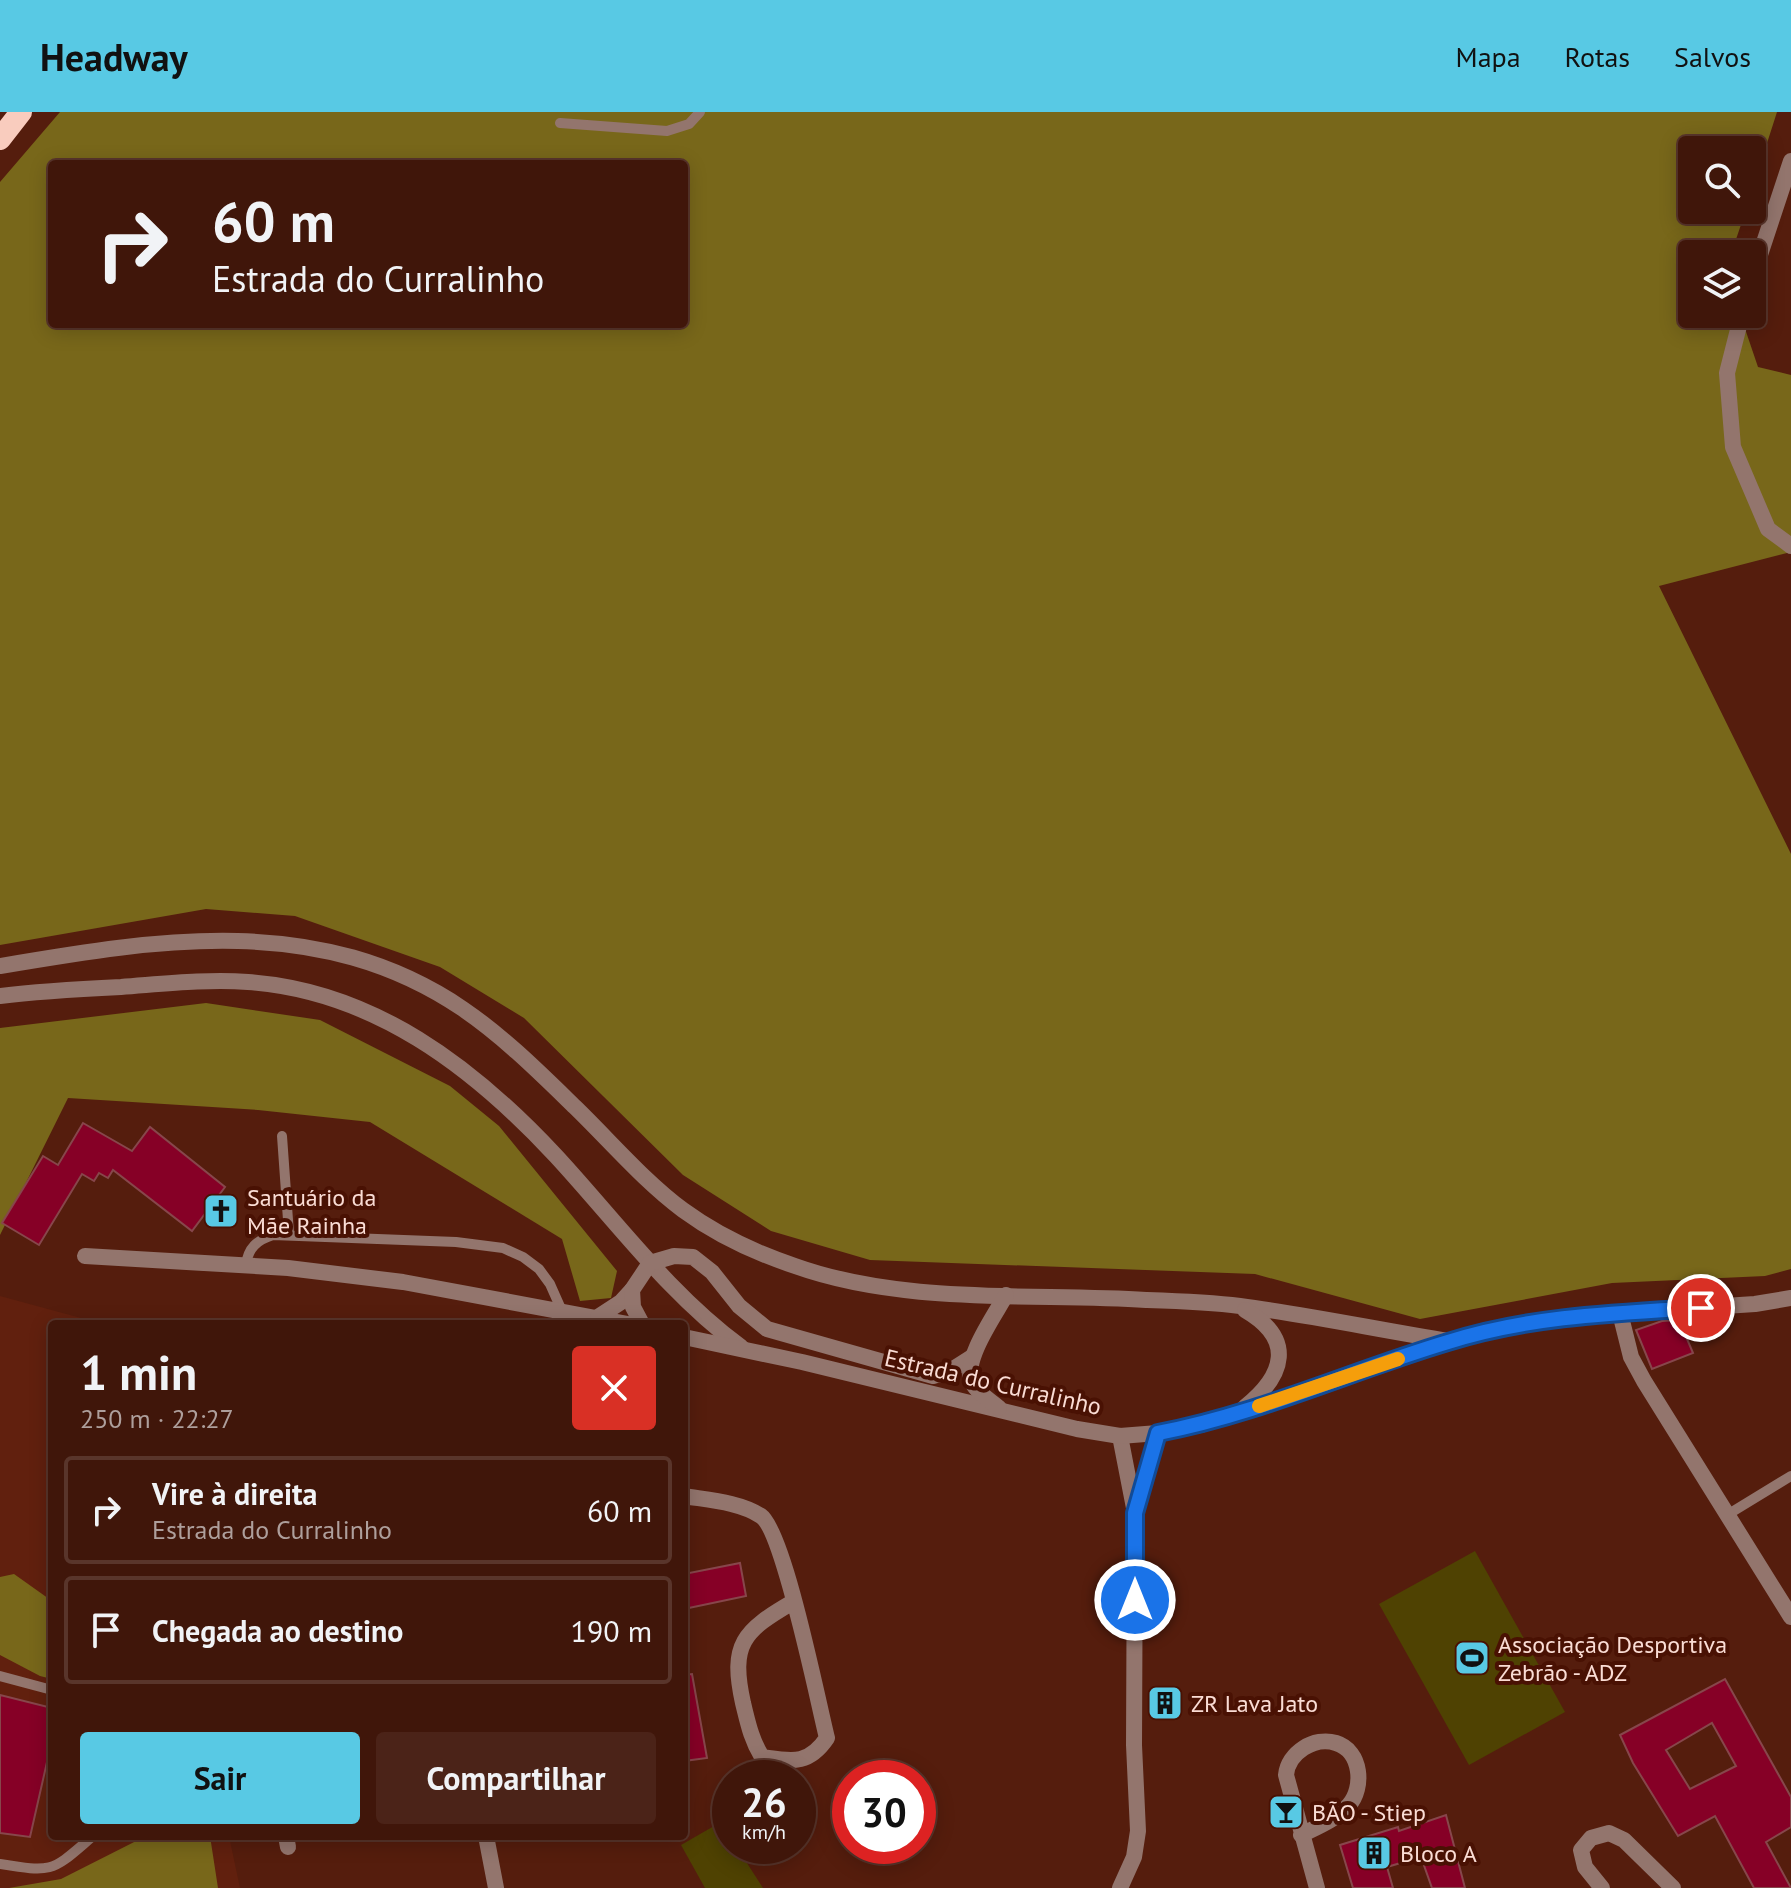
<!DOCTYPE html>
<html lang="pt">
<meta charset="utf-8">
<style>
:root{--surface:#40160a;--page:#4b2318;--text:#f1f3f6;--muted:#ae9f9c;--line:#59352b;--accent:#58c9e4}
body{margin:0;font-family:"PT Sans",sans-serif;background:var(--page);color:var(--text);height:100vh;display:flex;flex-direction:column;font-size:30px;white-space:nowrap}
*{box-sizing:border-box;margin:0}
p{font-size:26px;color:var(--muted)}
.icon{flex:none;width:44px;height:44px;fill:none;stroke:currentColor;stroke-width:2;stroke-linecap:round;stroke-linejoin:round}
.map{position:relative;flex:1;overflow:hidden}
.drawer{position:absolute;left:48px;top:1208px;width:640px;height:520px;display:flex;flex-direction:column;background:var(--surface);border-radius:8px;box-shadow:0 4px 20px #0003,0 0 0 2px var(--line)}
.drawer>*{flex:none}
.guide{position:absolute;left:48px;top:48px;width:640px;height:168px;border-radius:8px;box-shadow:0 4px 20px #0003,0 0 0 2px var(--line);background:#40160a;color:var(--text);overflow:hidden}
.tools{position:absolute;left:1678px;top:24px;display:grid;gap:16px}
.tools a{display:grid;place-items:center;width:88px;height:88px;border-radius:8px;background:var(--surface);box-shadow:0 4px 20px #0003,0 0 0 2px var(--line);font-size:40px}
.speed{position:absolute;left:712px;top:1648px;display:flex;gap:16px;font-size:40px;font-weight:700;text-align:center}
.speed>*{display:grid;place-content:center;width:104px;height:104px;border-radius:50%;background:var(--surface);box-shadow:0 4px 20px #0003,0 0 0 2px var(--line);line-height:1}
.speed small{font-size:20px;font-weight:400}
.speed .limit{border:12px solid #d22;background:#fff;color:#111}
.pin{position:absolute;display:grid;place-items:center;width:68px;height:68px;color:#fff;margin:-34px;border:4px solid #fff;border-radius:50%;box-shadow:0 2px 8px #0007}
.me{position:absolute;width:88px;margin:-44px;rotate:0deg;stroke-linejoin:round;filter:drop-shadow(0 0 6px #0008)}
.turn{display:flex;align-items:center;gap:28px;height:168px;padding:0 32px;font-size:36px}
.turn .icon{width:104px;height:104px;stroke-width:2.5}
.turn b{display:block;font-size:56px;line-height:68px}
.round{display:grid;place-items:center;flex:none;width:84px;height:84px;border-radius:8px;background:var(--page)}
.overview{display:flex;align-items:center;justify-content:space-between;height:136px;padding:0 32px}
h1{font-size:48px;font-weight:600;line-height:60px}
.button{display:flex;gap:16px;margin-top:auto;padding:16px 32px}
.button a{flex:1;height:92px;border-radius:8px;background:var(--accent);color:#111;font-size:32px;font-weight:600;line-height:92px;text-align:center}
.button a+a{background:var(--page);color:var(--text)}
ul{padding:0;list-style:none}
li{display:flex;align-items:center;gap:24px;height:108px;margin:0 16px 12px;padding:0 16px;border:4px solid var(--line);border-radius:8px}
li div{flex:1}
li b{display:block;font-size:30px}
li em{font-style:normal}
header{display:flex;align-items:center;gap:48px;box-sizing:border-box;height:112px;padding:0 40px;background:var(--accent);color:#111}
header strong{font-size:38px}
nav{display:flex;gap:44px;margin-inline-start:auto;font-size:28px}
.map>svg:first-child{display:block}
</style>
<header>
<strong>Headway</strong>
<nav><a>Mapa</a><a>Rotas</a><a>Salvos</a></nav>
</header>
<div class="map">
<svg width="1791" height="1776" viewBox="0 0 1791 1776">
<rect width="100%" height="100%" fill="#551d0d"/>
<polygon fill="#61200e" points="0,1184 103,1212 52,1212 52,1724 229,1724 240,1776 0,1776"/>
<g fill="#4f4202">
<polygon points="1475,1439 1565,1600 1469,1653 1379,1492"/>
<polygon points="721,1710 730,1724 730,1734 736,1734 763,1776 705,1776 681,1733"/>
</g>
<g fill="#78671a" fill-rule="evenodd">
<path d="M60,0H1777L1752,78V38H1692V98H1746L1731,142H1692V202H1740L1758,255L1791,263V440L1659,474L1791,742V1157L1765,1164L1612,1171L1420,1207L1255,1162L870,1148L771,1119L683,1063L524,906L440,855L295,804L206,797L0,833V70ZM52,52H684V212H52Z"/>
<polygon points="206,891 320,908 450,974 499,1014 617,1159 611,1186 580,1189 562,1127 370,1010 258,998 68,986 0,1123 0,916"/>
<polygon points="14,1462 52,1489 52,1567 40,1564 0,1543 0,1465"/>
<polygon points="146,1724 210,1724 218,1776 9,1776 61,1767"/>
</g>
<g fill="#860026" stroke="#87464b" stroke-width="2" fill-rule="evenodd">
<polygon points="83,1011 132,1039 150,1015 225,1075 192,1119 113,1058 108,1066 99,1061 94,1069 82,1062 39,1133 2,1111 43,1044 58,1053"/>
<polygon points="1679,1208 1693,1241 1652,1257 1636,1218 1662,1209"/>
<polygon points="740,1451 746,1484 684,1497 684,1462"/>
<polygon points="692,1562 707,1646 684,1649 684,1563"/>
<path d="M1725,1567L1791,1685V1715L1766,1730L1791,1776H1754L1715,1704L1678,1724L1633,1651L1620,1623ZM1712,1611L1736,1654L1690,1677L1666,1638Z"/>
<polygon points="1172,1575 1175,1605 1159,1606 1156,1576"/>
<polygon points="0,1583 52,1596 52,1628 30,1725 0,1721"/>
<polygon points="1446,1703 1465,1776 1432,1776 1421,1745 1387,1755 1393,1776 1353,1776 1340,1733 1398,1715 1399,1719"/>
</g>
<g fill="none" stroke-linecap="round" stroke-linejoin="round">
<g stroke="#93756d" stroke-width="10">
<polyline points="560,11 667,19 689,12 700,0"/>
<polyline points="282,1024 289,1122"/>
<path d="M246,1153C248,1136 257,1128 273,1123L456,1130L503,1136L523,1145L539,1157L550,1172L562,1199"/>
<polyline points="1727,1403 1791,1364"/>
<polyline points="0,1564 52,1578"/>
<path d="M0,1752C55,1761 52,1759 93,1724"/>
</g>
<g stroke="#93756d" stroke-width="16">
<polyline points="1752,167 1791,49"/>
<polyline points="1742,202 1727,261 1733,335 1768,417 1791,434"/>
<polyline points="85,1144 288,1156 403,1170 628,1212"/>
<polyline points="1620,1201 1631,1245 1644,1269 1791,1505"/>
<polyline points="598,1205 621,1190 632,1178"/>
<polyline points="1120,1324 1135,1401 1134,1633 1138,1719 1134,1745 1120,1776"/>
<path d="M684,1384C708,1388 740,1390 761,1404C784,1420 818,1590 827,1626C808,1654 791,1649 762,1645C751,1627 748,1611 743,1591C730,1532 743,1519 793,1490"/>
<polyline points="1137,1395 1158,1321"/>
<path d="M1301,1723C1317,1715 1337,1707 1349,1693C1364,1676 1362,1639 1336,1631C1314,1624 1288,1641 1286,1663L1317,1776"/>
<polyline points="286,1724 288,1735"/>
<polyline points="486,1724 496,1776"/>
<polyline points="1602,1776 1585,1755 1581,1738 1591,1726 1609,1721 1624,1728 1673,1776"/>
</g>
<g stroke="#93756d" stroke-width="16">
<path d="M0,854C160,827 320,800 463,897C504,925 540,961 575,995C611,1030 644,1069 683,1098C717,1123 756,1141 795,1154C904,1193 1032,1181 1146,1188C1177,1189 1209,1190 1240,1194C1310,1203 1379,1218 1449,1229"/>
<path d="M0,884C40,879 80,877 121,875C163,872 206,867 248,870C374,879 473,955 556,1044C616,1109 669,1182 741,1235"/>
<polyline points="642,1212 633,1195 632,1178 650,1151 674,1144 693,1145 712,1160 739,1194 767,1217 933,1264 950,1259 972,1245"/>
<polyline points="684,1225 802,1250 1077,1317 1120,1324 1158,1321 1201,1313 1449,1229 1516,1213 1587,1203 1755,1192 1791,1186"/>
<path d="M1245,1295C1285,1263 1295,1227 1245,1198"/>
<path d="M999,1296C990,1288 977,1281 972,1270C962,1249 995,1203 1006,1183"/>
</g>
<polyline stroke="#f9ccbe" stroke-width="22" points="0,27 21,0"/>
</g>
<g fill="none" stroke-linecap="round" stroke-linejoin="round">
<defs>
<path id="route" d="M1135,1488V1401L1158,1321C1258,1302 1351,1259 1448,1230C1530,1204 1616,1201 1701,1196"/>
</defs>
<use href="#route" stroke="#114b97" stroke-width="20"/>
<use href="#route" stroke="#1a73e8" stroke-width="14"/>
<polyline stroke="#f59e0b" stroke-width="14" points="1259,1294 1398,1247"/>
</g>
<defs>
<symbol id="church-square" viewBox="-11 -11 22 22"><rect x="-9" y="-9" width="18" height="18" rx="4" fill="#58c9e4" stroke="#491103"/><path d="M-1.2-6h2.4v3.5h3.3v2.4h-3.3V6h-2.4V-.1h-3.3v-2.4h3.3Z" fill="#111"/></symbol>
<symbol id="stadium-square" viewBox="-11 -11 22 22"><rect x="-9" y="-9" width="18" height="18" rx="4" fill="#58c9e4" stroke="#491103"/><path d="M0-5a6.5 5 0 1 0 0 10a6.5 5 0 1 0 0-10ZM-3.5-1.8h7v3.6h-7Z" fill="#111"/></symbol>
<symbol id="building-square" viewBox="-11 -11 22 22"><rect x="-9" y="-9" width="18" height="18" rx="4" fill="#58c9e4" stroke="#491103"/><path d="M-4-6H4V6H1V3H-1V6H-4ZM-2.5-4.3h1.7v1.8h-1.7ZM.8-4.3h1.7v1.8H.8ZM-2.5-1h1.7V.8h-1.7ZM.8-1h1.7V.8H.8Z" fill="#111"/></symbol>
<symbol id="bar-square" viewBox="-11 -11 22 22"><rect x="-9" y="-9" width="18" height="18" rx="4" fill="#58c9e4" stroke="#491103"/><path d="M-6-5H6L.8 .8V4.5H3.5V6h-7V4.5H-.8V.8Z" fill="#111"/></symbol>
</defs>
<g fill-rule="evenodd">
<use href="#church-square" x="201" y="1079" width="40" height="40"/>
<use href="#stadium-square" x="1452" y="1526" width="40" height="40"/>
<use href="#building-square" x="1145" y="1571" width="40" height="40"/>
<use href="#bar-square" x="1266" y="1680" width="40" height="40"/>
<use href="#building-square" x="1354" y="1721" width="40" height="40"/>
</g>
<g text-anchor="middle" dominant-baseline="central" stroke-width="8" stroke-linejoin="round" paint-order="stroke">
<g font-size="24" fill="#fadcd4" stroke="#491103" text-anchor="start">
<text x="247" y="1085">Santuário da<tspan x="247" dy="28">Mãe Rainha</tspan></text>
<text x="1498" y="1532">Associação Desportiva<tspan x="1498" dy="28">Zebrão - ADZ</tspan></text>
<text x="1191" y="1591">ZR Lava Jato</text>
<text x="1312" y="1700">BÃO - Stiep</text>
<text x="1400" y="1741">Bloco A</text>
</g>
<g font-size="24" fill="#fadcd4" stroke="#491103">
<text transform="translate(993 1270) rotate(13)">Estrada do Curralinho</text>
</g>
</g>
</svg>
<div class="tools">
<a><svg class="icon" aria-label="search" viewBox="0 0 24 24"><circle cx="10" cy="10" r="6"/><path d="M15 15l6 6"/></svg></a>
<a><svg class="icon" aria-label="layers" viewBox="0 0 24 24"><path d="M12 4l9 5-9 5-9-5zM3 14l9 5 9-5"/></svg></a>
</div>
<div class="speed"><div>26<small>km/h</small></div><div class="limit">30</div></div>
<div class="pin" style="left:1701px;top:1196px;background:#d93025"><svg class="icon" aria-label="arrive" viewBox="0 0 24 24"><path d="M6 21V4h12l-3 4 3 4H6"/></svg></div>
<svg class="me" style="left:1135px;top:1488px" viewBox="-20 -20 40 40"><circle r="17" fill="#1a73e8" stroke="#fff" stroke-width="3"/><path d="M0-11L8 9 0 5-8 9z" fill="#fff"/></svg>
<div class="guide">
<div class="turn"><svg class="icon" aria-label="right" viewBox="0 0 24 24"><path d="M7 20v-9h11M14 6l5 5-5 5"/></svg><div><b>60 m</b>Estrada do Curralinho</div></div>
</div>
<section class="drawer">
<div class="overview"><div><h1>1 min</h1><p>250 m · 22:27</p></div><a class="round" style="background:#d93025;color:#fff"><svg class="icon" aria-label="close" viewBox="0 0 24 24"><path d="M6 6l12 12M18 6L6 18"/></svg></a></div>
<ul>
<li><svg class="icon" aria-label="right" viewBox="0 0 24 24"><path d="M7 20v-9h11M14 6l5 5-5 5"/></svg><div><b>Vire à direita</b><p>Estrada do Curralinho</p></div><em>60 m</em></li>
<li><svg class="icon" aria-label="arrive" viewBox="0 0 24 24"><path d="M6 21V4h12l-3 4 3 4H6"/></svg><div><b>Chegada ao destino</b></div><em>190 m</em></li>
</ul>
<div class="button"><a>Sair</a><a>Compartilhar</a></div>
</section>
</div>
